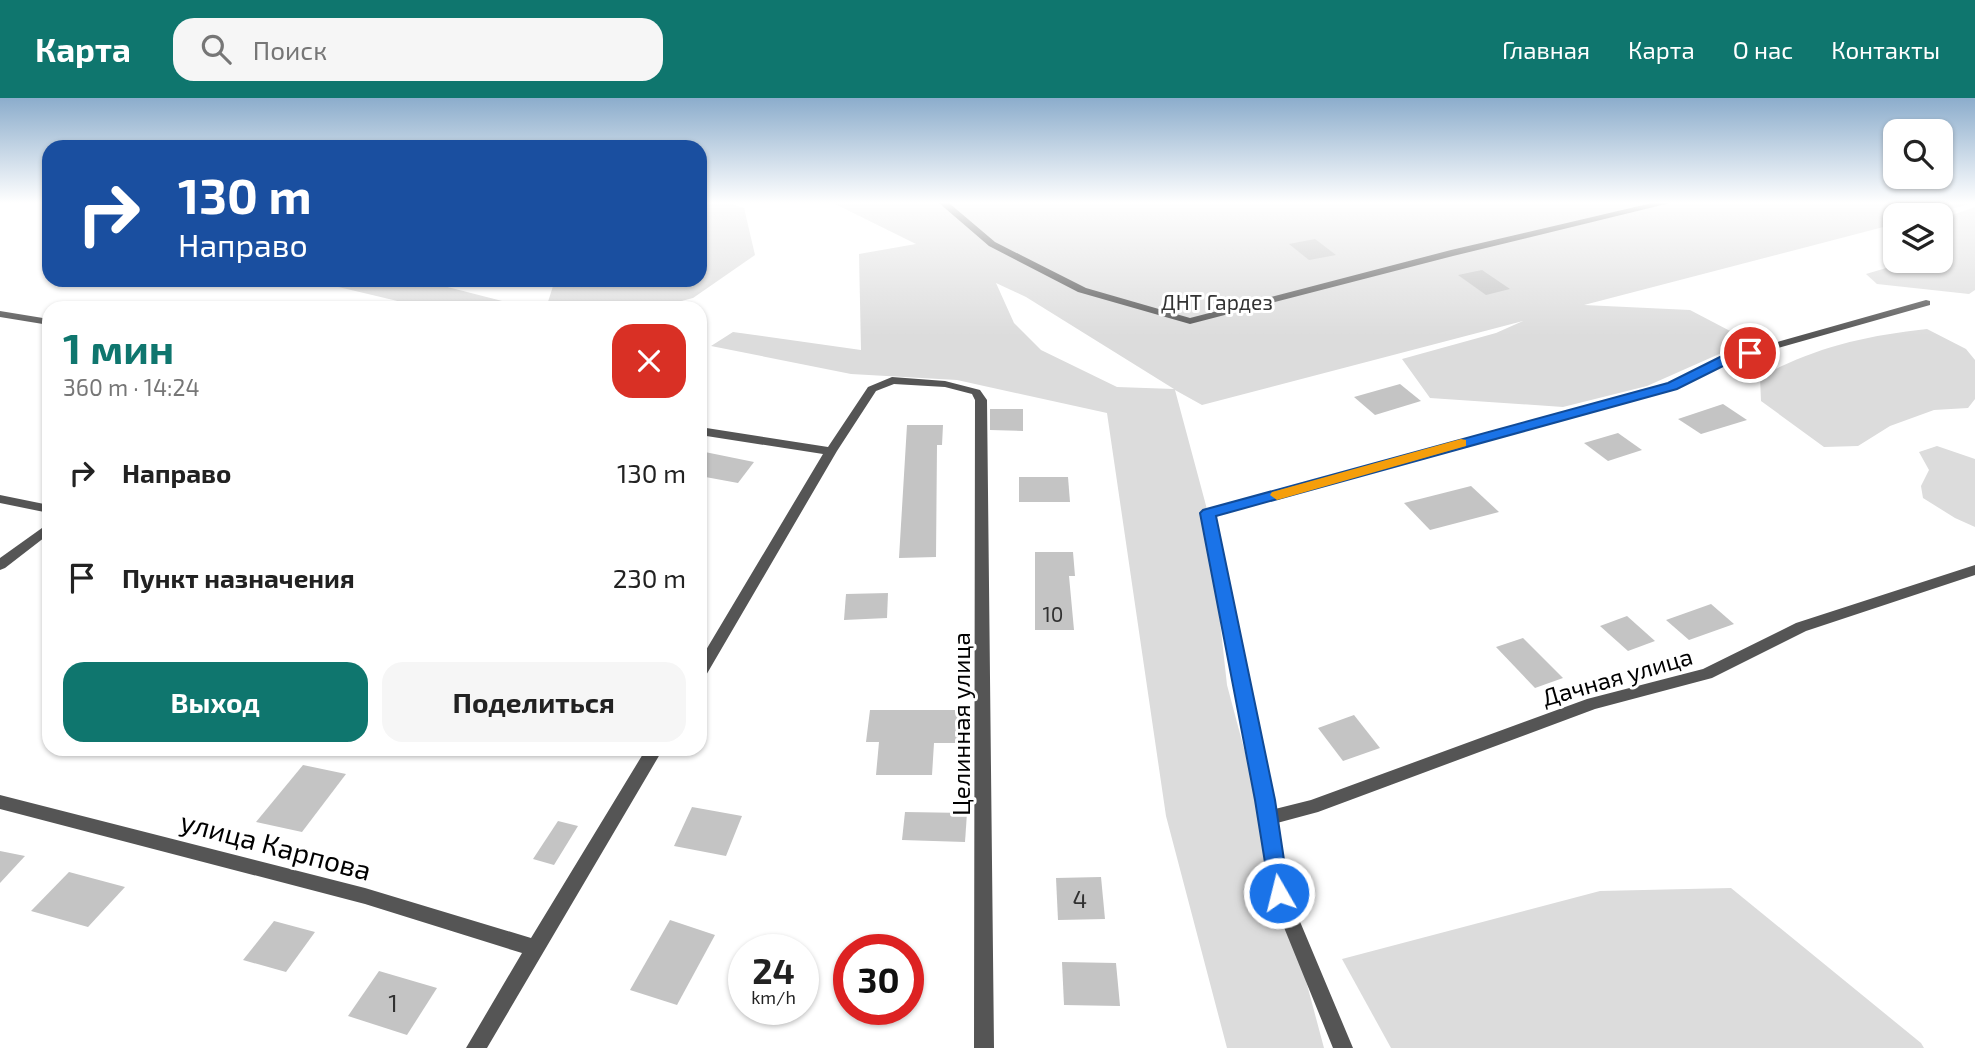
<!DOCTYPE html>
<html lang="ru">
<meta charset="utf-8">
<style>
:root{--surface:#fff;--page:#f6f6f6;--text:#222;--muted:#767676;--accent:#0f766e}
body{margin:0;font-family:"Exo 2",sans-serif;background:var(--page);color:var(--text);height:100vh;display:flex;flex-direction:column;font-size:26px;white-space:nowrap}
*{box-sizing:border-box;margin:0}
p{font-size:23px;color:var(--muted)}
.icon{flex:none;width:38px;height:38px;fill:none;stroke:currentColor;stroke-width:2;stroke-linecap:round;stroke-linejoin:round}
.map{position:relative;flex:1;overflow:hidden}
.panel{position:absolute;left:42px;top:203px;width:665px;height:455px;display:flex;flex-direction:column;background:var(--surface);border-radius:21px;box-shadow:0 2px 5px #0004}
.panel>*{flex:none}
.guide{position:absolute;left:42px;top:42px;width:665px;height:147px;border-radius:21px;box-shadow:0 2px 5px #0004;background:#1a4fa0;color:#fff;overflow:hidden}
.buttons{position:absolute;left:1883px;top:21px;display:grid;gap:14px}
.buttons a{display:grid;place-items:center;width:70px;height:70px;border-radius:14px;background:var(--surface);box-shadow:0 2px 5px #0004;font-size:35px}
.speed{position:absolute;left:728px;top:836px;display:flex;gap:14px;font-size:35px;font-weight:700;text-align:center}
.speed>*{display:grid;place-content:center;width:91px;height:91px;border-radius:50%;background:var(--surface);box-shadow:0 2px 5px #0004;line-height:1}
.speed small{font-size:18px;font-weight:400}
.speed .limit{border:10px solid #d22;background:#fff;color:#111}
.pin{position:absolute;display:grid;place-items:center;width:60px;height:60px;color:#fff;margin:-30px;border:4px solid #fff;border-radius:50%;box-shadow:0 2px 7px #0007}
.me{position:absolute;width:77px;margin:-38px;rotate:352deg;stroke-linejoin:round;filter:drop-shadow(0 0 5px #0008)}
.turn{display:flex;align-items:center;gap:24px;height:147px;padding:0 21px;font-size:32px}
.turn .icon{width:91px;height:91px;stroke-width:2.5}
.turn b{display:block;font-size:49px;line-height:60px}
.round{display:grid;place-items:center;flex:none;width:74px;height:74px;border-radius:21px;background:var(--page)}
.head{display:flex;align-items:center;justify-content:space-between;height:119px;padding:0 21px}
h1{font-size:42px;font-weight:700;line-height:52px;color:var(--accent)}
.action{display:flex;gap:14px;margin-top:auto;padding:14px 21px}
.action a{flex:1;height:80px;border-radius:21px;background:var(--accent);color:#fff;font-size:28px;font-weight:700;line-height:80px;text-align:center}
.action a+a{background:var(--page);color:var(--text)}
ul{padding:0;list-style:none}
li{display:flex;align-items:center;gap:21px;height:105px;padding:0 21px}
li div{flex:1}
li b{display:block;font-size:26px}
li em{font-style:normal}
header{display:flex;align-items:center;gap:42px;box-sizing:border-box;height:98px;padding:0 35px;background:var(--accent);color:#fff}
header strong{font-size:33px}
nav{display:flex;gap:38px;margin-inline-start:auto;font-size:24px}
.search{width:490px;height:63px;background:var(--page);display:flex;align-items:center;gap:18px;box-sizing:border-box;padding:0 24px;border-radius:21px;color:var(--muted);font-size:26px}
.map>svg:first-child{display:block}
</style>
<header>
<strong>Карта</strong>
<div class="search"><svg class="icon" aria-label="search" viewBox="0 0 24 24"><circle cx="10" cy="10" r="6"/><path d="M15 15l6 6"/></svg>Поиск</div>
<nav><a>Главная</a><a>Карта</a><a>О нас</a><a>Контакты</a></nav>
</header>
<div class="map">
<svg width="1975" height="950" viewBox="0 0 1975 950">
<rect width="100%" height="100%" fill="#fff"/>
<g fill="#dcdcdc" fill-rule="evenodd">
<polygon points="700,105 729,105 744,110 755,157 693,200 654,210 546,210 555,182 700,182"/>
<path d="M833,105H1973L1928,117H1895V126L1584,207L1690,212L1732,234L1735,249L1647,288L1563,309L1430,300L1402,261L1496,235L1523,223L1202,307L1175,292L1208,415L1227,587L1324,950H1227L1166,718L1107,315L957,282L851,276L711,248L733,234L861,252L859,156L916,146ZM996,185L1026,199L1174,291L1117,289L1041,252L1014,225Z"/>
<polygon points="1975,109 1975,192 1969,196 1877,186 1866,176 1893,168 1895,163 1941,163 1941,121"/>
<polygon points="309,182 420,182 529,210 427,210"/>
<path d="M1927,231L1966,251L1975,262V301L1968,310L1934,312L1890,328L1858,348L1824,349L1761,303L1760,279C1816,249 1864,238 1927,231Z"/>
<polygon points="1937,348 1975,361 1975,429 1955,420 1923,400 1921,388 1929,372 1919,354"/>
<polygon points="1731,790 1921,945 1924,950 1391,950 1342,861 1600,793"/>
</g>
<g fill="#c4c4c4">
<polygon points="1315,141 1336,157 1309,162 1289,146"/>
<polygon points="1482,172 1510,191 1486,197 1458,177"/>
<polygon points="1400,286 1421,303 1375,317 1354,299"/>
<polygon points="1723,306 1747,322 1701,336 1678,321"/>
<polygon points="990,311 1023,311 1023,333 990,332"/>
<polygon points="907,327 943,327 942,347 937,347 936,459 899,460"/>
<polygon points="1618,335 1642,352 1608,363 1584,345"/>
<polygon points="700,353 754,364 738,385 700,378"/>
<polygon points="1019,379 1068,379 1070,404 1019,404"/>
<polygon points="1471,388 1499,414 1430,432 1404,405"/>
<polygon points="1035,454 1073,454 1075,478 1069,478 1074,532 1035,532"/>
<polygon points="888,495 887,520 844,522 846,496"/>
<polygon points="1711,506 1734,526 1689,542 1666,522"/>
<polygon points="1627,518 1655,543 1628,553 1600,528"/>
<polygon points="1523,540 1563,580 1535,590 1496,549"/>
<polygon points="870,612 960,612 959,645 934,645 932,677 876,677 879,644 866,644"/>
<polygon points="1354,617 1380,650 1343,663 1318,630"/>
<polygon points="303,667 346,676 302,734 256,724"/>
<polygon points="692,709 742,718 726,758 674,748"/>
<polygon points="905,714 967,715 965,744 902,742"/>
<polygon points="558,723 578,728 554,767 533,761"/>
<polygon points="0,753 25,758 0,785"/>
<polygon points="69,774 125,789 88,829 31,813"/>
<polygon points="1101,779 1105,821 1058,822 1056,780"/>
<polygon points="670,822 715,837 677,907 630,892"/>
<polygon points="274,823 315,834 286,874 243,862"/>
<polygon points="1062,864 1116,865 1120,908 1064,907"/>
<polygon points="379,873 437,890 407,937 348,918"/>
</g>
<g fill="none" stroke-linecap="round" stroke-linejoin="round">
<g fill="#555" fill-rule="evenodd">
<polygon points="939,105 949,105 995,144 1086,190 1190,220 1451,152 1652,105 1670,105 1453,158 1190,226 1078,194 989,148"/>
<polygon points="1926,202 1930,203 1930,207 1729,264 1677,290 1215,417 1275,711 1311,702 1587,601 1703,571 1796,525 1975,467 1975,477 1806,533 1712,580 1595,611 1318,714 1277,725 1288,795 1353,950 1333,950 1270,795 1256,702 1201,415 1203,412 1669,286 1721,260"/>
<polygon points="0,213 49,221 49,227 0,219"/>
<polygon points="892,279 945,283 980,292 987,302 994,950 974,950 975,302 972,296 945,289 894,286 876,293 837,353 705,579 700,581 700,562 823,356 700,337 700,329 828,349 868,289"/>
<polygon points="0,397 49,407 49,415 0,405"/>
<polygon points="49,425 49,436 5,470 0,472 0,460"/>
<polygon points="646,651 663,651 487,950 466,950 522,855 365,806 0,711 0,697 365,790 531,840"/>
</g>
</g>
<linearGradient id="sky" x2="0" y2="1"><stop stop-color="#8cadcc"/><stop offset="0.44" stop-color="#fff"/><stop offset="1" stop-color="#fff" stop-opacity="0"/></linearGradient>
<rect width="1975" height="238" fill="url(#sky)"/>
<polygon fill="#1a73e8" stroke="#114b97" stroke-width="2" points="1750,251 1755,252 1755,258 1729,265 1677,291 1216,418 1275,702 1289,795 1286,802 1279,805 1271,802 1255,702 1200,415 1203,412 1668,285 1720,259"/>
<polygon fill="#f59e0b" points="1461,341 1466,342 1466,348 1277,402 1270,397 1272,394"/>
<g text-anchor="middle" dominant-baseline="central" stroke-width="6" stroke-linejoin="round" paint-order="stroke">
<g font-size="21" fill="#333" stroke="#fff">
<text x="1217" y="203">ДНТ Гардез</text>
</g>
<g font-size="21" fill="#313131">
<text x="1053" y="515">10</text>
</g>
<g font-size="24" fill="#000" stroke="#fff">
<text transform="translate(1617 578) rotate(-16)">Дачная улица</text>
<text transform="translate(960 626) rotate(-90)">Целинная улица</text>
</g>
<g font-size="24" fill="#313131">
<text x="1080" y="800">4</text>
<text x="393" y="904">1</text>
</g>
<g font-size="28" fill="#000" stroke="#fff">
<text transform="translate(276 747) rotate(15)">улица Карпова</text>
</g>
</g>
</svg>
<div class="buttons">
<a><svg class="icon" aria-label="search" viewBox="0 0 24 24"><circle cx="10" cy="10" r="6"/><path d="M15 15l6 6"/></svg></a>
<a><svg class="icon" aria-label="layers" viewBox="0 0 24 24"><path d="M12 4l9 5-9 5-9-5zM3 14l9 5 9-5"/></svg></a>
</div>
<div class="speed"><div>24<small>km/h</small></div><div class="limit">30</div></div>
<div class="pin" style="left:1750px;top:255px;background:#d93025"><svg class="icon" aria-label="arrive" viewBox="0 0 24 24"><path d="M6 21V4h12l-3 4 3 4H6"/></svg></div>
<svg class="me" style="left:1279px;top:795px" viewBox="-20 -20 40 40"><circle r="17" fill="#1a73e8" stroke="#fff" stroke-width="3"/><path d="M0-11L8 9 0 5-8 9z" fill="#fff"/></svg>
<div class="guide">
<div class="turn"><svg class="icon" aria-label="right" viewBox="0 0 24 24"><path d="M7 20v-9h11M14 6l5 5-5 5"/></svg><div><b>130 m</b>Направо</div></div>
</div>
<section class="panel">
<div class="head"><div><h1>1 мин</h1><p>360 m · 14:24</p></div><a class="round" style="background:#d93025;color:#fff"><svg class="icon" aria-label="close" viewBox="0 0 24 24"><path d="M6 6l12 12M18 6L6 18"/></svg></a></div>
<ul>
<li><svg class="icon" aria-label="right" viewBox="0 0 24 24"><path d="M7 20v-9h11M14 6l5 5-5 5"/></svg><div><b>Направо</b></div><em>130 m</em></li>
<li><svg class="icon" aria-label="arrive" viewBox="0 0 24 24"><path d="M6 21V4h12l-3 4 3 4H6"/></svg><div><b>Пункт назначения</b></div><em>230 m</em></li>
</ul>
<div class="action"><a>Выход</a><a>Поделиться</a></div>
</section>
</div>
